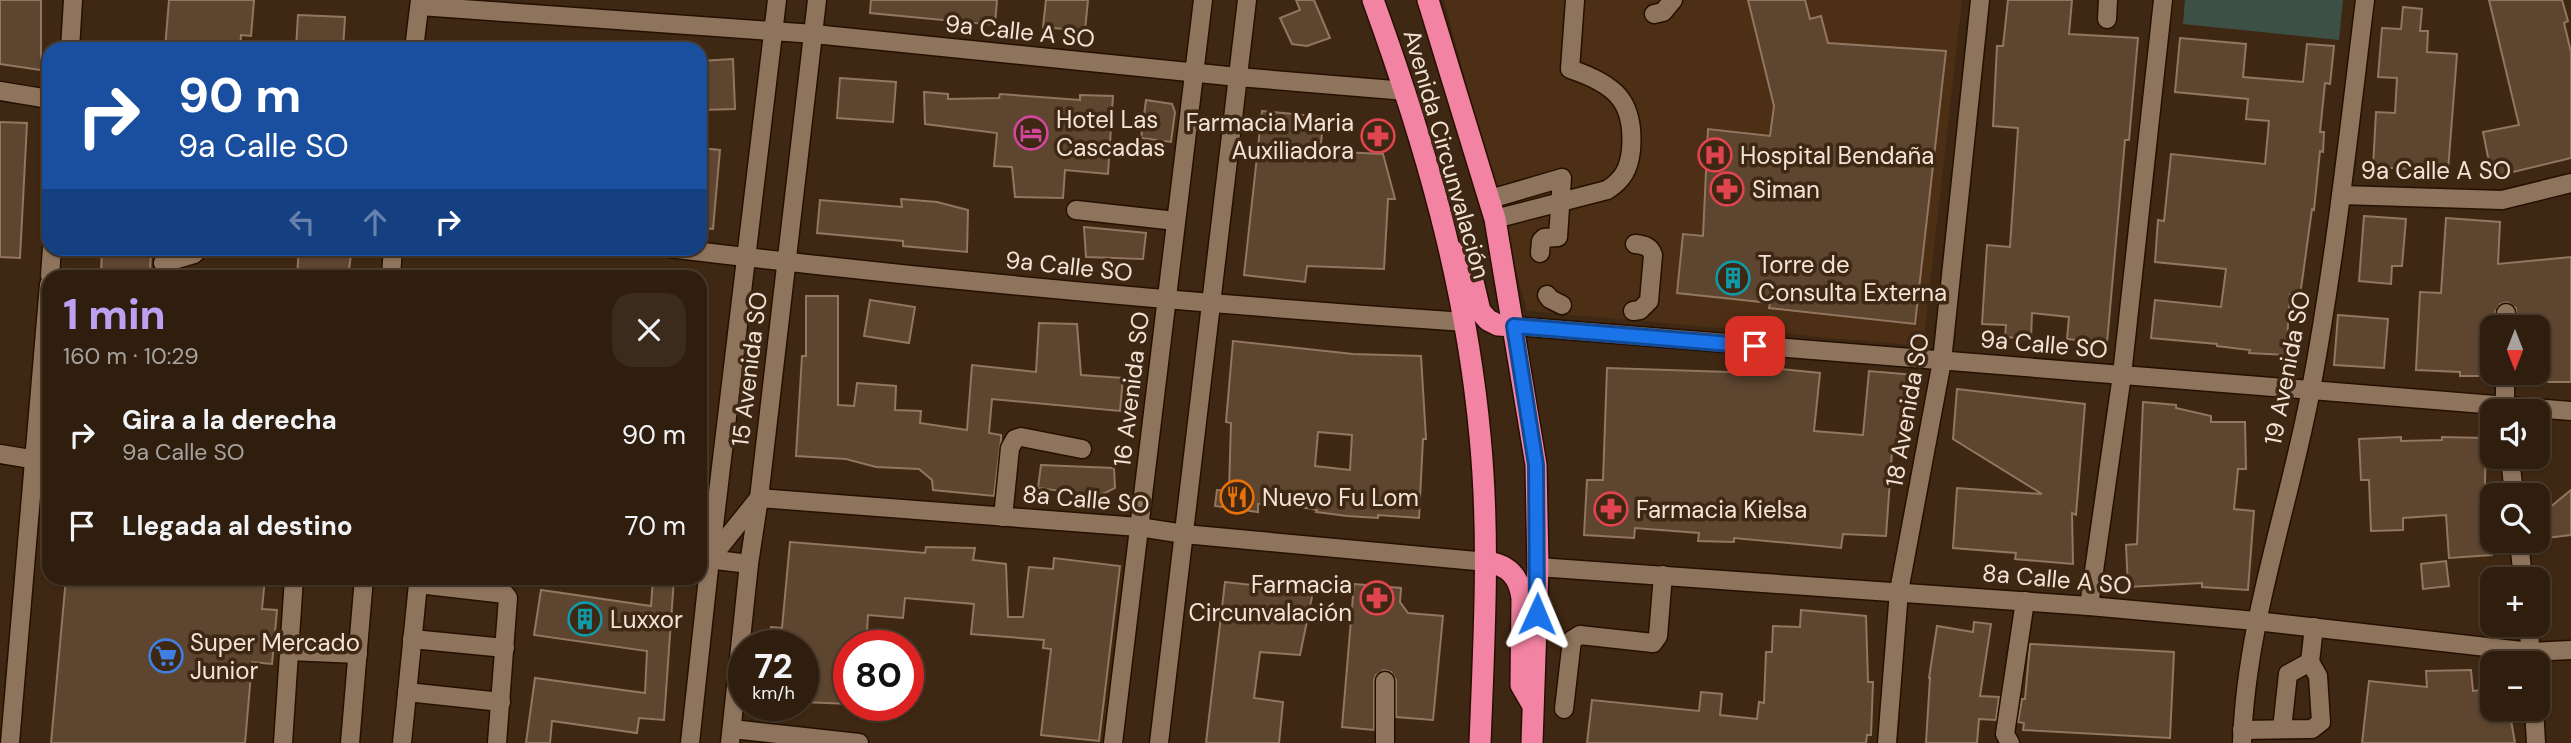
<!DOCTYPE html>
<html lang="es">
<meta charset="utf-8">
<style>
:root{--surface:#2f1e0e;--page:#3b2b1c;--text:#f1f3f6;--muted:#a7a29e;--line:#4a3c2e;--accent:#bca0f2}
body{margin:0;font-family:"DM Sans",sans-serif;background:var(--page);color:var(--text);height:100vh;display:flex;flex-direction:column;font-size:26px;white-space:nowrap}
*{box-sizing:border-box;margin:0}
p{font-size:23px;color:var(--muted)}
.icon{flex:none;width:38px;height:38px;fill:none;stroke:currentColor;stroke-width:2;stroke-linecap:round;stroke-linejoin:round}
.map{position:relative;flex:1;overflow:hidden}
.side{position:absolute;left:42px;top:270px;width:665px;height:315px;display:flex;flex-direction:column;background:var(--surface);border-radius:21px;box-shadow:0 2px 5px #0004,0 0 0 2px var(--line)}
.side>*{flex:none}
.hud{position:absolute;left:42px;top:42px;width:665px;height:214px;border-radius:21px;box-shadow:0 2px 5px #0004,0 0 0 2px var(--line);background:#1a4fa0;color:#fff;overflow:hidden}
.needle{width:46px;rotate:180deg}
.buttons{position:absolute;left:2480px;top:315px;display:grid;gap:14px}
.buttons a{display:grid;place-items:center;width:70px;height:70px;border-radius:14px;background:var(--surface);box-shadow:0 2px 5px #0004,0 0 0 2px var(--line);font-size:35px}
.speed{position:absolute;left:728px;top:630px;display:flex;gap:14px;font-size:35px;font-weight:700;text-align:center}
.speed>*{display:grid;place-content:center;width:91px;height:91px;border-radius:50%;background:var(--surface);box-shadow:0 2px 5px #0004,0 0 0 2px var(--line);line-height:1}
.speed small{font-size:18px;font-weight:400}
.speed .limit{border:10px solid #d22;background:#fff;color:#111}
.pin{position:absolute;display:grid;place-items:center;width:60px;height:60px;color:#fff;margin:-30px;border-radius:14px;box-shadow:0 4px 10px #0006}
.me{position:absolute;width:77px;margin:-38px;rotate:1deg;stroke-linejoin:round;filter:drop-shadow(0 0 5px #0008)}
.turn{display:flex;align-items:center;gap:24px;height:147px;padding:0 21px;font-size:32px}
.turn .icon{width:91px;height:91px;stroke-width:2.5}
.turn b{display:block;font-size:49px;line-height:60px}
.lanes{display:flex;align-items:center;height:66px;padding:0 21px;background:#0003;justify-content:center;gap:35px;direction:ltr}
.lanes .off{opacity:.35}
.round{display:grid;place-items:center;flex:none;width:74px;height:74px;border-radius:21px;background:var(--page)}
.overview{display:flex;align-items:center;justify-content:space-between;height:119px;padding:0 21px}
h1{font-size:42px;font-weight:800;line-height:52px;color:var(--accent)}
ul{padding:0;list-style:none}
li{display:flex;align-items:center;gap:21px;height:91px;padding:0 21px}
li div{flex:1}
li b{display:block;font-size:26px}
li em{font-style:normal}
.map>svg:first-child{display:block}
</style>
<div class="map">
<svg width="2571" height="743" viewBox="0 0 2571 743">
<rect width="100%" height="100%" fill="#3f2813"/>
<polygon fill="#4c2f15" points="1444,0 1962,0 1923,346 1527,311"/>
<polygon fill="#3c5045" points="2185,0 2343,0 2339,40 2183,24"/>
<g fill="#5d4530" stroke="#92765f" stroke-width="2" fill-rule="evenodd">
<polygon points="0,0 41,0 41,70 0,64"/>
<polygon points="169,0 254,0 251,36 241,35 240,49 165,49"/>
<polygon points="871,0 997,0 995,25 870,13"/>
<polygon points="1046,0 1088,0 1085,31 1043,27"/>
<polygon points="1296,0 1314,0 1330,38 1307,46 1292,44 1280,18 1300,10"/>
<polygon points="1748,0 1805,0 1810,19 1821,16 1828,43 1946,51 1915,324 1769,308 1770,303 1677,293 1683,234 1703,236 1708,129 1770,136 1774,106"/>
<polygon points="2008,0 2072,0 2069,34 2138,38 2129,140 2125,140 2107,343 2067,339 2069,317 2032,313 2031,339 2005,337 2006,325 1982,324 1987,245 2010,247 2018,128 1993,126 1997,46 2003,46"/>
<polygon points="2489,0 2562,0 2568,21 2564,23 2571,52 2571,158 2492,177 2483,132 2519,125"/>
<polygon points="2403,7 2422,9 2420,31 2428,31 2427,52 2457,54 2448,171 2373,167 2376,112 2395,113 2397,78 2378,77 2382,28 2401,29"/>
<polygon points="298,15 345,17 343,49 296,49"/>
<polygon points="2180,38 2246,44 2243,77 2303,82 2307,44 2334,46 2330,84 2325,83 2320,132 2324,132 2323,152 2320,151 2314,210 2312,209 2300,296 2290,294 2286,355 2249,353 2250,350 2217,346 2217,344 2151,338 2155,300 2221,307 2226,269 2155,262 2158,220 2164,221 2171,154 2265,164 2269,121 2246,119 2248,99 2175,92"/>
<polygon points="733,59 735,109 700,110 700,61"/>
<polygon points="840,78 896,82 893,122 837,118"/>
<polygon points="924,92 948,94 948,99 999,98 1000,94 1080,100 1080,95 1113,96 1108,174 1065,170 1063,198 1015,197 1012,167 994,166 997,133 925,124"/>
<polygon points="1146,100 1172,104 1175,112 1171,142 1141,138"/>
<polygon points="1262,111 1324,117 1320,151 1383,154 1395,199 1388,199 1384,269 1307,266 1305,282 1244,275"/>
<polygon points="0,122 27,123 20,258 0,257"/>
<polygon points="700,148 720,150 713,229 700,228"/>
<polygon points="901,199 937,202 968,210 967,252 903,246 903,241 817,233 820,200 902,207"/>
<polygon points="2364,216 2406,219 2402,266 2392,266 2391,284 2359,281"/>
<polygon points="2446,218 2500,222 2498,264 2571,257 2571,382 2538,382 2538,327 2517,327 2516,308 2507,302 2500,304 2495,312 2495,327 2492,327 2492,376 2460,376 2460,372 2416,370 2420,292 2441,293"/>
<polygon points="1084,227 1146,233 1143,259 1086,257"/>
<polygon points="102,248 151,248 150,276 101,276"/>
<polygon points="299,248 352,248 348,276 297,276"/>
<polygon points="806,296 838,296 838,405 854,406 857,383 896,386 895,410 921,411 920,423 967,430 972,365 1036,372 1039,323 1077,324 1081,375 1123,378 1120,411 992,399 989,433 1001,435 1001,440 994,496 933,490 932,480 919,469 876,467 846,459 796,456 802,356 806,356"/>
<polygon points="870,300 915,307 909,343 864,336"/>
<polygon points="2338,315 2388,319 2384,368 2334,365"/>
<path d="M1233,341L1353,354L1421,356L1426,439H1423L1419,518L1378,515V518L1347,516L1316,512L1317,510L1285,504H1258V512L1215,506L1217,490L1229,491L1231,423L1226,422ZM1318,432L1352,435L1350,470L1315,466Z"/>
<polygon points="1761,367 1820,373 1814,431 1863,435 1869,371 1914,375 1906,457 1892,452 1886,536 1843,534 1841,548 1734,538 1734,542 1698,541 1699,533 1635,528 1634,538 1584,535 1587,480 1603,480 1607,368 1760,373"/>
<polygon points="1957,389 2085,404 2076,515 2072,513 2073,564 2015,559 2016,553 1953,548 1957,488 2042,494 1953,439"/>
<polygon points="2143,402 2176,405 2176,408 2211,416 2211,422 2245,422 2246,469 2238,469 2234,509 2254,511 2248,590 2202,587 2202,583 2128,587 2126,545 2137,544"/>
<polygon points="2401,437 2401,441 2442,440 2442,437 2486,438 2485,482 2487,517 2492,517 2492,555 2449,558 2446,515 2403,518 2403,530 2371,531 2369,480 2361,480 2359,439"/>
<polygon points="1041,465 1114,468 1115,488 1099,496 1038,488"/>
<polygon points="2571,490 2571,535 2538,539 2538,517"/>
<polygon points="790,542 925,553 926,547 975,548 973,560 1006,564 1008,617 1023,617 1029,567 1053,569 1054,558 1120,566 1099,741 1041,735 1051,649 1043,648 1044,640 971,634 974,604 905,598 903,618 868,615 866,646 849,646 849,704 803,702 803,646 770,646 771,627 782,628"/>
<polygon points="2446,561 2449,586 2423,589 2421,564"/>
<polygon points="66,578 265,578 262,609 277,610 272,664 252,662 245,743 51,743"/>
<polygon points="653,578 674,578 664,720 639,718 637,733 552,721 550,743 526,743 535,678 645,693 647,651 534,635 541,590 651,606"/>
<polygon points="1225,582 1279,588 1314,587 1300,655 1260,652 1254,698 1283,702 1279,743 1206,743"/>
<polygon points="1354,584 1401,588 1400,602 1408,613 1443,616 1433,720 1396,717 1396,680 1391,672 1384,670 1376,675 1374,680 1374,730 1342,727"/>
<polygon points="1801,610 1866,616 1868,682 1873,682 1871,735 1867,735 1866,743 1587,743 1592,700 1699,711 1701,692 1722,694 1720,715 1757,719 1759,702 1764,703 1766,652 1772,652 1773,626 1800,627"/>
<polygon points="1974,622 1991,624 1980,696 1999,697 1996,720 1979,719 1977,743 1926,743 1930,678 1929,678 1937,626 1973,632"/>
<polygon points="2030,644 2174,652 2170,738 2023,730 2024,723 2018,722 2022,699 2025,699"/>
<polygon points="2471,670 2473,691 2492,689 2492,709 2509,709 2515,743 2362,743 2369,681 2427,687 2426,671"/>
</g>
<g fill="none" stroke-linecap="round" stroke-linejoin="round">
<defs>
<g id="minor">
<polyline points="420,6 814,34 1238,77 1406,91"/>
<polyline points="1654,14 1663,12 1673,0"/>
<polyline points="2107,19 2108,0"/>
<polyline points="70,49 73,0"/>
<polyline points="414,49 420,0"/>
<polyline points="0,91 49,99"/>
<polyline points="2341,195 2502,200 2571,183"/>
<polyline points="1490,199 1562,178 1558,237 1544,238 1541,241 1540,253"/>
<polyline points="1076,210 1176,221"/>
<path d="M1495,219L1607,190C1623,180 1629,169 1631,150C1635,101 1615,84 1570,69L1575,0"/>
<path d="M669,248C934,280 1199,304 1465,322"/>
<polyline points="163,263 194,254 200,248"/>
<polyline points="50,276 52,248"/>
<polyline points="391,276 393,248"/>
<polyline points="1547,295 1550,299 1562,305"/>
<path d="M1633,311L1640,310L1649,301L1653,255C1650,246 1644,245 1635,244"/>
<polyline points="1514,326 2571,411"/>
<polyline points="2506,327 2506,313"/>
<polyline points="2505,411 2505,373"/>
<polyline points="0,454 49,462"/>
<polyline points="2510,457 2514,495"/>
<polyline points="1003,517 1010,448 1015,439 1021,437 1082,449"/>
<polyline points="2519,541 2523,579"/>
<polyline points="700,558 749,564"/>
<polyline points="710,559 759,498 1139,527 1184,534 1487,562"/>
<polyline points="1538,567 2089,606 2256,621 2531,652 2571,650"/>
<polyline points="419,578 418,584 505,594 508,598 497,743"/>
<polyline points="2089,606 2122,375 2163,0"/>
<polyline points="2528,625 2532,663"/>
<polyline points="412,639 505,648"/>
<polyline points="289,651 358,654"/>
<polyline points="407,692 501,702"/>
<polyline points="1564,709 1572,640 1580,635 1653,643 1658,636 1663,575"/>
<polyline points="2534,709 2536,743"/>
<polyline points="732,729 859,743"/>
<polyline points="2282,729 2288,674 2310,662"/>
<polyline points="2242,730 2312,729 2321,722 2318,676 2310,662 2314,627"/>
<polyline points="10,743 49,285"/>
<polyline points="283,743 294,578"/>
<polyline points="350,743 364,578"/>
<polyline points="402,743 418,584"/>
<polyline points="690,743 710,559 777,0"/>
<polyline points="730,743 749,564 759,498 817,0"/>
<polyline points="1113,743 1203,0"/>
<polyline points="1159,743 1247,0"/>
<polyline points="1385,743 1385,681"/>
<polyline points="1887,743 1899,591 1942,361 1980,0"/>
<polyline points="2010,743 2005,734 2025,601"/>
<path d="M2242,743C2246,621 2289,508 2311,389C2335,261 2349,130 2365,0"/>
</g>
<g id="highway">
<path d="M1373,0C1425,143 1466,284 1480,436C1490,538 1484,641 1480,743"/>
<polyline points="1428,0 1495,219 1536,465 1538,567 1532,743"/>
<polyline points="1453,251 1471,273 1480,311 1488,320 1498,325 1514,326"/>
<path d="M1487,562C1508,565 1519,576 1522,598L1521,685L1532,704"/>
</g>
</defs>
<use href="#minor" stroke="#251000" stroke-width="21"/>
<use href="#highway" stroke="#251000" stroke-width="24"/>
<use href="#minor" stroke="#8f745d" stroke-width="18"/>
<use href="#highway" stroke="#f383a2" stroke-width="21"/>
</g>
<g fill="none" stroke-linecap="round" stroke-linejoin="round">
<defs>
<polyline id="route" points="1537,614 1536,465 1514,326 1755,346"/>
</defs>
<use href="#route" stroke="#114b97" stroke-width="18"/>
<use href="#route" stroke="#1a73e8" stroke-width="12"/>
</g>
<defs>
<symbol id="hotel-ring" viewBox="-11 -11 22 22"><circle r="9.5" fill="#3f2813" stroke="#d1479c" stroke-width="1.5"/><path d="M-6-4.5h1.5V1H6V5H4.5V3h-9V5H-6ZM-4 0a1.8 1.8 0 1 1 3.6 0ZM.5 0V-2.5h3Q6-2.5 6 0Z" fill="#d1479c"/></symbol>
<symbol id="pharmacy-ring" viewBox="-11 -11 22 22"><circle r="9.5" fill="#3f2813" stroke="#e0444e" stroke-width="1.5"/><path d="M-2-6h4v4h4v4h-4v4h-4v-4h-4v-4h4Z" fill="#e0444e"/></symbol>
<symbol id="hospital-ring" viewBox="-11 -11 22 22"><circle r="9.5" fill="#3f2813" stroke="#e0444e" stroke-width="1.5"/><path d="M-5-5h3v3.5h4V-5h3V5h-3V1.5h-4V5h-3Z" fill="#e0444e"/></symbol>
<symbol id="building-ring" viewBox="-11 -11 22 22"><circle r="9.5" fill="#3f2813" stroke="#0f9aa8" stroke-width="1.5"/><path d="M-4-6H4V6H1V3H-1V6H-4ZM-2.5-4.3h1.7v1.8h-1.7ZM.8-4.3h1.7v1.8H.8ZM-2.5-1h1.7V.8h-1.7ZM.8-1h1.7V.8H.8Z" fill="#0f9aa8"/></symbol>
<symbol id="restaurant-ring" viewBox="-11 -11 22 22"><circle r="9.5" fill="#3f2813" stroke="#e8710a" stroke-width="1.5"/><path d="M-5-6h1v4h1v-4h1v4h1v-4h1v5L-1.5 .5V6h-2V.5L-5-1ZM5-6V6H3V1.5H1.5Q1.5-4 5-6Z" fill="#e8710a"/></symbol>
<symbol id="supermarket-ring" viewBox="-11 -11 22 22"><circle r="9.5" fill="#3f2813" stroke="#3f7fe0" stroke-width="1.5"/><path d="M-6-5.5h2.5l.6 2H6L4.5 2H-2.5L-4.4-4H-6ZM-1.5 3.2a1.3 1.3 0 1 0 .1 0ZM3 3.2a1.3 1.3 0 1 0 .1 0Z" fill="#3f7fe0"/></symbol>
</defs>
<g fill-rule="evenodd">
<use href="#hotel-ring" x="1012" y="114" width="38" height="38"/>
<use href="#pharmacy-ring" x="1359" y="117" width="38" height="38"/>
<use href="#hospital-ring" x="1696" y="136" width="38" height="38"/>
<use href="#pharmacy-ring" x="1708" y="170" width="38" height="38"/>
<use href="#building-ring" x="1714" y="259" width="38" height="38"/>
<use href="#restaurant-ring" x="1218" y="478" width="38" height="38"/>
<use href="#pharmacy-ring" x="1592" y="490" width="38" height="38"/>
<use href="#pharmacy-ring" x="1358" y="579" width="38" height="38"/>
<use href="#building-ring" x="566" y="600" width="38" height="38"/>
<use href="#supermarket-ring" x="147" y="637" width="38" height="38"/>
</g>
<g text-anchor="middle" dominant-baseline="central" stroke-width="7" stroke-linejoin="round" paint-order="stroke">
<g font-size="24" fill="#f3e3d7" stroke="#3f2813">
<text transform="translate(1020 31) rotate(6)">9a Calle A SO</text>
<text transform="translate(1447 154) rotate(74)">Avenida Circunvalación</text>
<text x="2436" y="170">9a Calle A SO</text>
<text transform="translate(1069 266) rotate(6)">9a Calle SO</text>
<text transform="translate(2044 344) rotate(5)">9a Calle SO</text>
<text transform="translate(2287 368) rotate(-79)">19 Avenida SO</text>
<text transform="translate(749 369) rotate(-83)">15 Avenida SO</text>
<text transform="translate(1131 389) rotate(-83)">16 Avenida SO</text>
<text transform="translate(1907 410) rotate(-80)">18 Avenida SO</text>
<text transform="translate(1086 499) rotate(5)">8a Calle SO</text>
<text transform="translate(2057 579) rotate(5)">8a Calle A SO</text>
</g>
<g font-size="24" fill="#f3e3d7" stroke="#3f2813" text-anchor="start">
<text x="1056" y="119">Hotel Las<tspan x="1056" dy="28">Cascadas</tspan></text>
<text x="1354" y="122" text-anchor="end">Farmacia Maria<tspan x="1354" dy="28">Auxiliadora</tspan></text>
<text x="1740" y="155">Hospital Bendaña</text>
<text x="1752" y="189">Siman</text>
<text x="1758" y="264">Torre de<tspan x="1758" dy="28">Consulta Externa</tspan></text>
<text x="1262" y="497">Nuevo Fu Lom</text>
<text x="1636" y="509">Farmacia Kielsa</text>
<text x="1352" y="584" text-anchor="end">Farmacia<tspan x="1352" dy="28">Circunvalación</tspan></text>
<text x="610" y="619">Luxxor</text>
<text x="190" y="642">Super Mercado<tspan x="190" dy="28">Junior</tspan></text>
</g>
</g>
</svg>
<div class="buttons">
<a><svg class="needle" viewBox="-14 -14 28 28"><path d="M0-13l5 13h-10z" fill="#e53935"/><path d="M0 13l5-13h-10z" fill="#a7a29e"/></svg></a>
<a><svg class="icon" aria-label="sound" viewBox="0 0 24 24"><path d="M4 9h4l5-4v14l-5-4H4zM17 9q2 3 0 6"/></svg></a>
<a><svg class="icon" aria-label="search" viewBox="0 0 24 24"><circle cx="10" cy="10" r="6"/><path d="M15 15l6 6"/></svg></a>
<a>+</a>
<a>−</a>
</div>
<div class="speed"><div>72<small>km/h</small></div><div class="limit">80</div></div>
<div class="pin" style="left:1755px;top:346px;background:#d93025"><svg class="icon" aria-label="arrive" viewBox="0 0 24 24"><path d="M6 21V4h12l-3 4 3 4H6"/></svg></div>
<svg class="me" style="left:1537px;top:614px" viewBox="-20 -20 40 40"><path d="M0-17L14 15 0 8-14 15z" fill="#1a73e8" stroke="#fff" stroke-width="4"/></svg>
<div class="hud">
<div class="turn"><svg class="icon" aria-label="right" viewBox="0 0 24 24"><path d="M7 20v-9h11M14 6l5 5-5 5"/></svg><div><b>90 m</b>9a Calle SO</div></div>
<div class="lanes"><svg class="icon off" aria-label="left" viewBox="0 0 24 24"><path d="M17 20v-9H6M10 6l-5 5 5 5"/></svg><svg class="icon off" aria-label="ahead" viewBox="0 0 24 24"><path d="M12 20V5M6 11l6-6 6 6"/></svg><svg class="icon" aria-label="right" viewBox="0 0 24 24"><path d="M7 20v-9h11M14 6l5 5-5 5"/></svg></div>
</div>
<section class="side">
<div class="overview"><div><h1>1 min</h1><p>160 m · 10:29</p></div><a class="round"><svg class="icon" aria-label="close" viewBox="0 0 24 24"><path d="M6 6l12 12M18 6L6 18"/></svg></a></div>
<ul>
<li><svg class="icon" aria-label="right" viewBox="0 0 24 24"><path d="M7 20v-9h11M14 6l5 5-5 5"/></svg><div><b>Gira a la derecha</b><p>9a Calle SO</p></div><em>90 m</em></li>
<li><svg class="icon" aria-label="arrive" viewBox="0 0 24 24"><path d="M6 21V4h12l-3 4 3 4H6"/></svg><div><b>Llegada al destino</b></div><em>70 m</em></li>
</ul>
</section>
</div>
